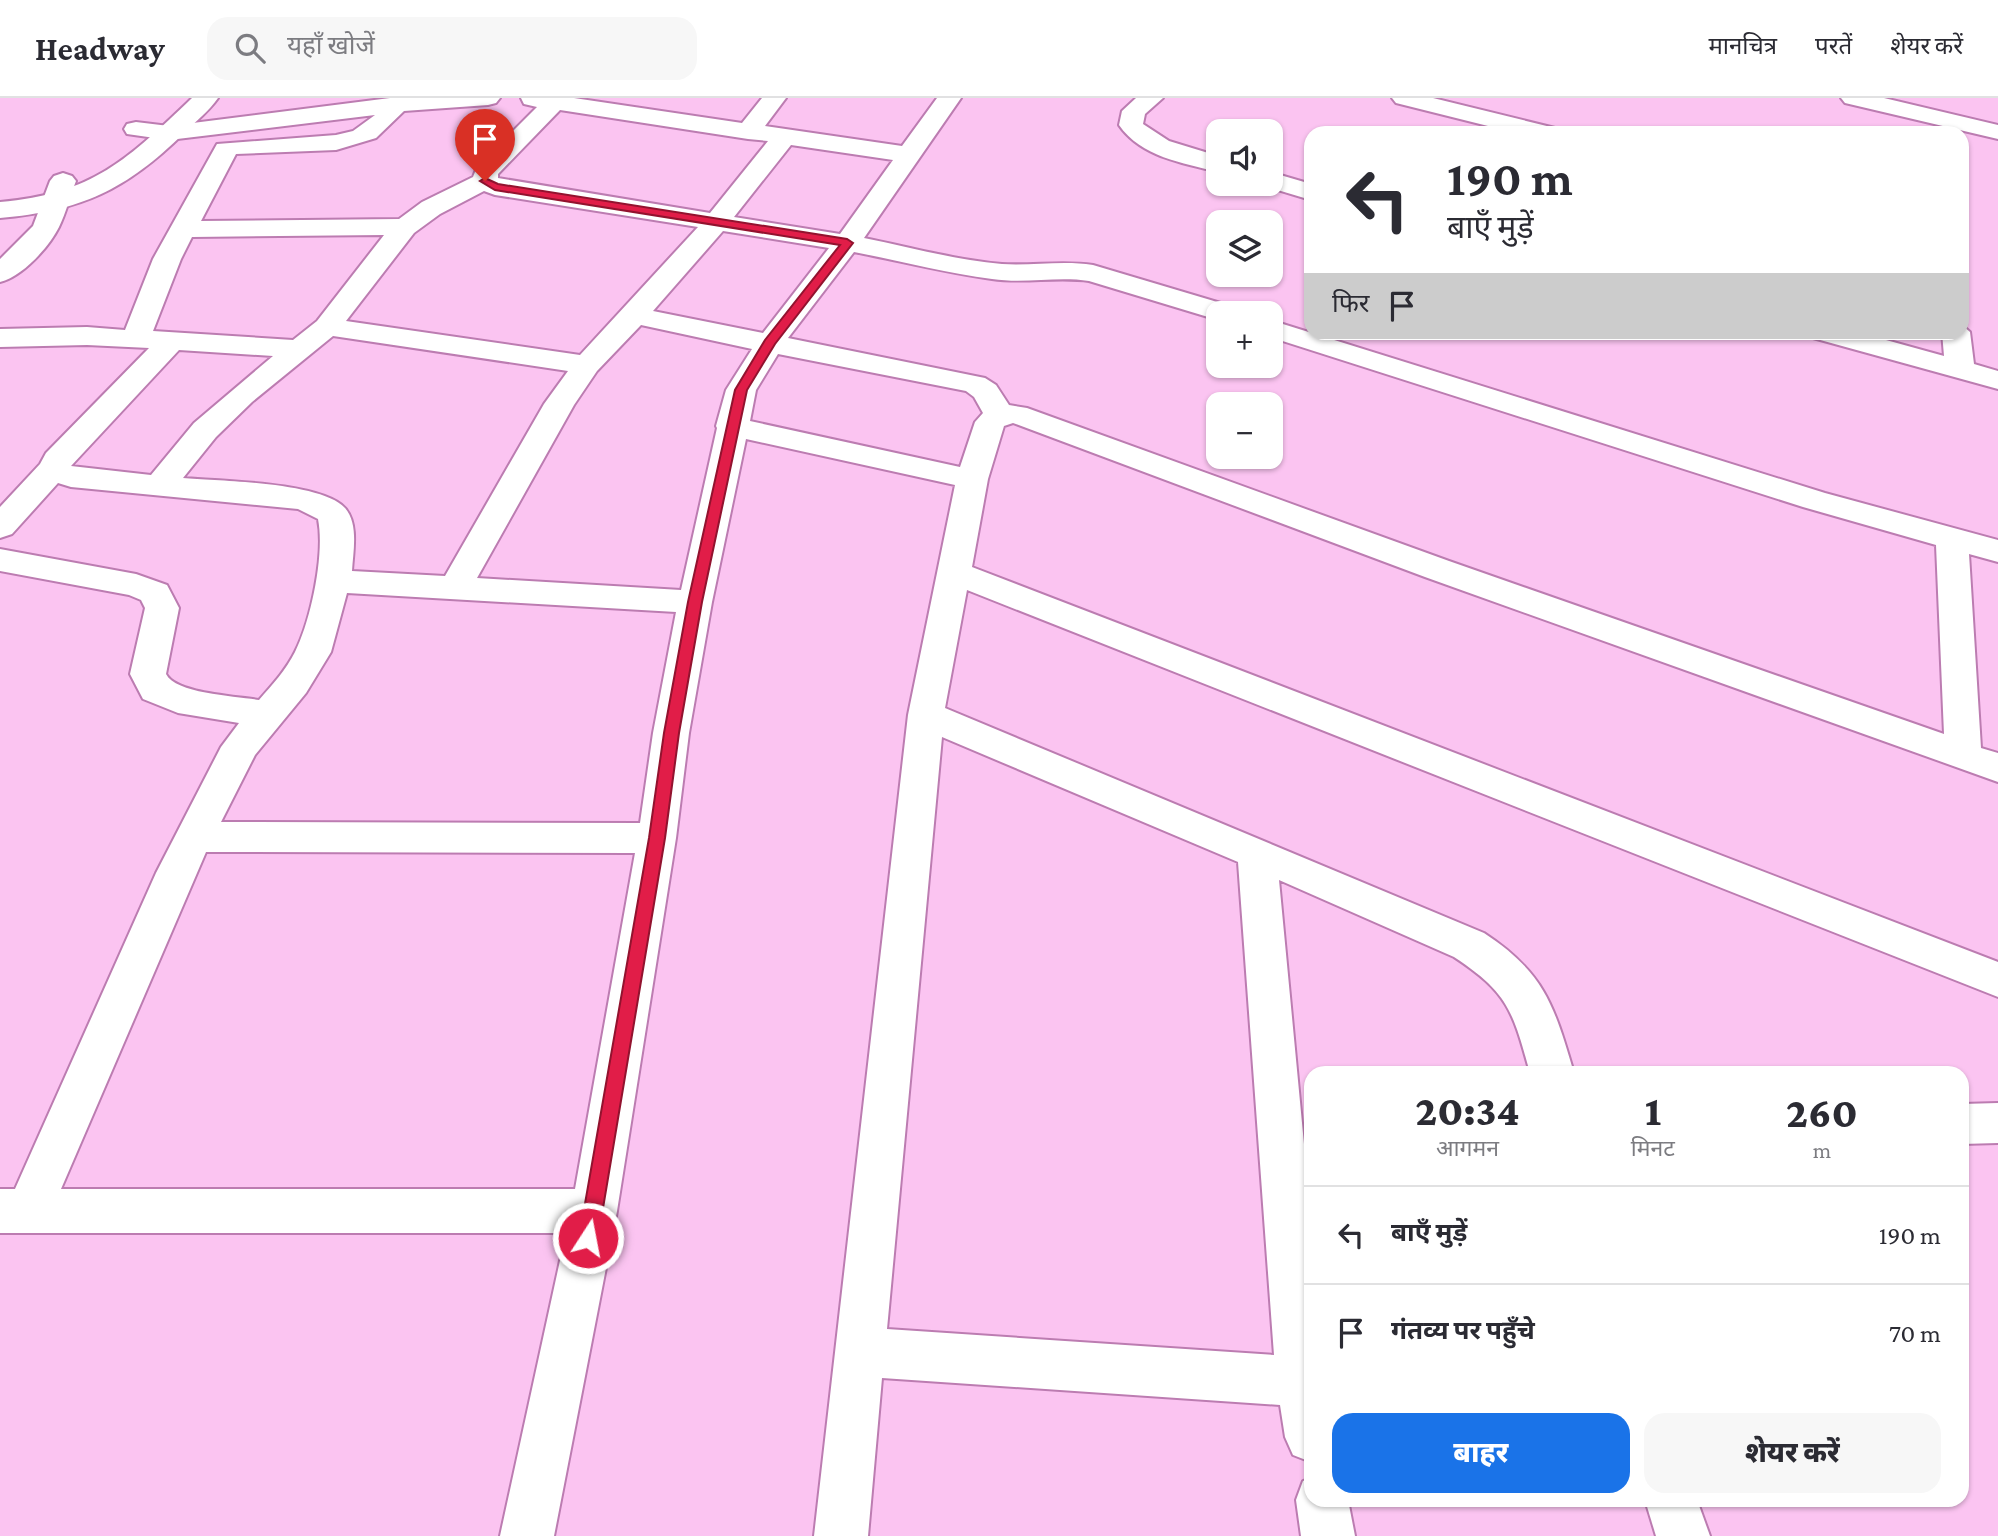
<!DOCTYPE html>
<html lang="hi">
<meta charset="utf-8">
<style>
:root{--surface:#fff;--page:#f7f7f7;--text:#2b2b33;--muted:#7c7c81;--line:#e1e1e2;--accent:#1a73e8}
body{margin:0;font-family:"Crimson Pro","Noto Sans Devanagari",serif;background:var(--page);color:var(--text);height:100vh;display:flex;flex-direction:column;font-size:26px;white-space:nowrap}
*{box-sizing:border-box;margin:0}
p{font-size:23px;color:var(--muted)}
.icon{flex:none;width:38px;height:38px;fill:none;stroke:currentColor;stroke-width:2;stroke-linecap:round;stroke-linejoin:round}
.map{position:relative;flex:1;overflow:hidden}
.sheet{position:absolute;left:1304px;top:968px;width:665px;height:441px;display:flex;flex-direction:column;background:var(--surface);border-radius:21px;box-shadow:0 2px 5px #0004}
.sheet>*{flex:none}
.top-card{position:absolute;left:1304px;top:28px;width:665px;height:214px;border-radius:21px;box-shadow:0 2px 5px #0004;background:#fff;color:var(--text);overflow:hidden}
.buttons{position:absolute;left:1206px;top:21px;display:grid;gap:14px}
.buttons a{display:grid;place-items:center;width:77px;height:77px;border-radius:14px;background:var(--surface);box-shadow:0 2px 5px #0004;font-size:35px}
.pin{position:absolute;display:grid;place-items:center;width:60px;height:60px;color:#fff;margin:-72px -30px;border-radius:50% 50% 50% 0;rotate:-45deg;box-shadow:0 0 7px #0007}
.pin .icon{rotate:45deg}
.me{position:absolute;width:77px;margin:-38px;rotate:11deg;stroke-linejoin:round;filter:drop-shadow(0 0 5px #0008)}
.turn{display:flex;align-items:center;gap:24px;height:147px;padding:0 28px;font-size:32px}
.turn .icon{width:91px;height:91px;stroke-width:2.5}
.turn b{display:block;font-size:49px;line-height:60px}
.then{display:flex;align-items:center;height:66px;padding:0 28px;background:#0003;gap:14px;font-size:26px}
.eta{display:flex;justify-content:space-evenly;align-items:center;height:119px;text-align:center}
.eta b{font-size:42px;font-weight:800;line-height:49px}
.action{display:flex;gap:14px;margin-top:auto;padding:14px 28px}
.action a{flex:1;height:80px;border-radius:21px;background:var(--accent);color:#fff;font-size:28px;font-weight:800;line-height:80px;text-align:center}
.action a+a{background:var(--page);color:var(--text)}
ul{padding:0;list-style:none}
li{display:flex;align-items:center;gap:21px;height:98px;padding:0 28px;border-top:2px solid var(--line)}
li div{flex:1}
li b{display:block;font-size:26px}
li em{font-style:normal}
header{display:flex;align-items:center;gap:42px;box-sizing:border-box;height:98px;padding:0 35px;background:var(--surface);border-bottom:2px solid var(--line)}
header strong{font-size:33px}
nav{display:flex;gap:38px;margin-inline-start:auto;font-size:24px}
.search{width:490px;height:63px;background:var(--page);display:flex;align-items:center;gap:18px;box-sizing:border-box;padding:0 24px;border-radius:21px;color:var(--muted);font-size:26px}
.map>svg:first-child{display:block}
</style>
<header>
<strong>Headway</strong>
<div class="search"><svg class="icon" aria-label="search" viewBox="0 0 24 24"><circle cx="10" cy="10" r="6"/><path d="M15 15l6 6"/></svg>यहाँ खोजें</div>
<nav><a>मानचित्र</a><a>परतें</a><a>शेयर करें</a></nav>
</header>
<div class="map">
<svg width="1998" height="1438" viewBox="0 0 1998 1438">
<rect width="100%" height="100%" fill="#fbc4f1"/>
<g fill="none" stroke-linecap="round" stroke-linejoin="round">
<defs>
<g id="street">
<path d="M390,0H500L496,5L488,7L404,13L376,40L336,52L236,56L201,123L399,121L422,104L473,79L477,69L537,9L524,6L521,0H574L742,25L762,0H786L765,28L902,48L937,0H961L864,140C909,149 956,162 1002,166C1032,168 1063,162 1093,167L1234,209L1238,215H1218V222L1089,183C1057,178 1025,186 992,181C946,175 900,163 854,154L788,240L985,280L996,287L1009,307L1027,310L1449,463L1944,636L1936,447L1803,409L1270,239V222L1825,395L1998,442V464L1969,456L1981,650L1998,655V684L1425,479L1013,325L1004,328L988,381L972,469L1998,864V899L967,492L945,610L1484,835C1545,875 1554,908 1574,975H1530C1513,914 1509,895 1454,859L1279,782L1311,1120V1364L1293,1357L1285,1339L1280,1307L882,1280L868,1438H814L908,617L955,387L746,341L712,504L689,635L676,740L617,1113L554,1438H500L566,1135H0V1091H15L156,775L221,649L239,625L178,615L143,601L130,576L145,510L141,502L129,497L0,473V451L136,476L167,487L179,510L166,576C176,596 237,598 259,602C272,587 286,572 295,554C311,522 325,456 318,421L298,411L71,389L58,385L12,436L0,440V409L40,366L46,355L149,250L87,247L0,249V231L87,229L125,232L153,161L217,46L336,37L353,33L375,17L169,42L127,36L124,31L127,26L136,24L169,28ZM560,12L748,41L768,43L710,115L498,80V76ZM791,47L893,62L840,136L734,119ZM484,93L495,97L698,129L580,257L346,223L414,135L440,116ZM723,133L829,150L763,235L653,213ZM384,137L317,223L293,242L153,233L181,161L192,139ZM641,227L752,251L726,292L716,328L717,330L681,492L477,480L574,307L597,273ZM333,238L568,273L544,306L445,478L352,473C353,454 359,426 345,410C321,384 219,383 183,380L216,339L252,304ZM179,252L273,258L194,325L151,377L71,368ZM778,256L966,293L974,299L983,315L975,324L960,369L750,323L756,292ZM347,495L676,514L653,635L640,725L221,724L255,657L306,595L331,554ZM942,639L1238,764L1274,1257L887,1231ZM206,754L635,755L575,1091H61Z"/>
<path d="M1136,0H1163L1145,16L1143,26L1169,43L1218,58V74C1183,65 1141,59 1119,27L1122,13Z"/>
<polygon points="1392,0 1433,0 1555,30 1558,35 1516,35 1396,5"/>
<polygon points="1841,0 1884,0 1998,27 1998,41 1845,5"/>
<polygon points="1270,74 1311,86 1311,102 1261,87 1270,86"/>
<path d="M63,75L72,78L76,83C70,98 66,115 59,129C49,149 22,179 0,184V161L33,128L50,83L54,78Z"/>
<polygon points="1962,227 1970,234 1974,266 1998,273 1998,291 1813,240 1809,234 1857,234 1944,258 1942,234 1962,234"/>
<polygon points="1998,1005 1998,1045 1962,1046 1962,1006"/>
<polygon points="1311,1380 1311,1402 1348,1402 1355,1438 1301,1438 1296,1402 1303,1383"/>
<polygon points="1645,1402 1697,1402 1710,1438 1656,1438"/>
</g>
<path id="secondary" d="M192,0H218C209,13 195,24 184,35C126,92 81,113 0,120V104C93,96 128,61 192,0Z"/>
</defs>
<use href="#street" stroke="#bc7cb1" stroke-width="4"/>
<use href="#secondary" stroke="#bc7cb1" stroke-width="4"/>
<use href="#street" fill="#fff" fill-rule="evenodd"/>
<use href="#secondary" fill="#fff" fill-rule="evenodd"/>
</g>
<polygon fill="#e11d48" stroke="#92132f" stroke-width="2" points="485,80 498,86 847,141 853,145 775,246 747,292 702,504 679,635 665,740 598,1140 595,1147 588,1149 581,1147 579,1140 649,740 664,635 688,504 735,292 765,242 840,147 495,92 480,83"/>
</svg>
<div class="buttons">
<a><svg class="icon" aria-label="sound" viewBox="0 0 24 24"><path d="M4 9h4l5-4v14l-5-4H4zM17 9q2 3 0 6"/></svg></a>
<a><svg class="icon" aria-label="layers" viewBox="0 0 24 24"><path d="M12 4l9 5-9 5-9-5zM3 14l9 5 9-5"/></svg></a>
<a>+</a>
<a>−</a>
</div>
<div class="pin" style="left:485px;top:83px;background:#d93025"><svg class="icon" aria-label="arrive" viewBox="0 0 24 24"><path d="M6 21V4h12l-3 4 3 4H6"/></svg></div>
<svg class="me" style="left:588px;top:1140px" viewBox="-20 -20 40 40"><circle r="17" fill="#e11d48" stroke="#fff" stroke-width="3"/><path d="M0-11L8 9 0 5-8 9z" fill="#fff"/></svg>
<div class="top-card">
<div class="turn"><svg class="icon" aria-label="left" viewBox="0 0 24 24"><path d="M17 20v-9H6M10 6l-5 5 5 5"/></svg><div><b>190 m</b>बाएँ मुड़ें</div></div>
<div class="then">फिर<svg class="icon" aria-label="arrive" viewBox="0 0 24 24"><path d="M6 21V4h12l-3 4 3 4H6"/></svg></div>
</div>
<section class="sheet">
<div class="eta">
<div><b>20:34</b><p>आगमन</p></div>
<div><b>1</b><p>मिनट</p></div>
<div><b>260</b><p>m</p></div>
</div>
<ul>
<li><svg class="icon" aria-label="left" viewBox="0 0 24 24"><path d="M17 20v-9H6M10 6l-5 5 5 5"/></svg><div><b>बाएँ मुड़ें</b></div><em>190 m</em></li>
<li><svg class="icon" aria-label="arrive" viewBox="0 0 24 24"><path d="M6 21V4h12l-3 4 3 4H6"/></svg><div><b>गंतव्य पर पहुँचे</b></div><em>70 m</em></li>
</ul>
<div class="action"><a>बाहर</a><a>शेयर करें</a></div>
</section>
</div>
